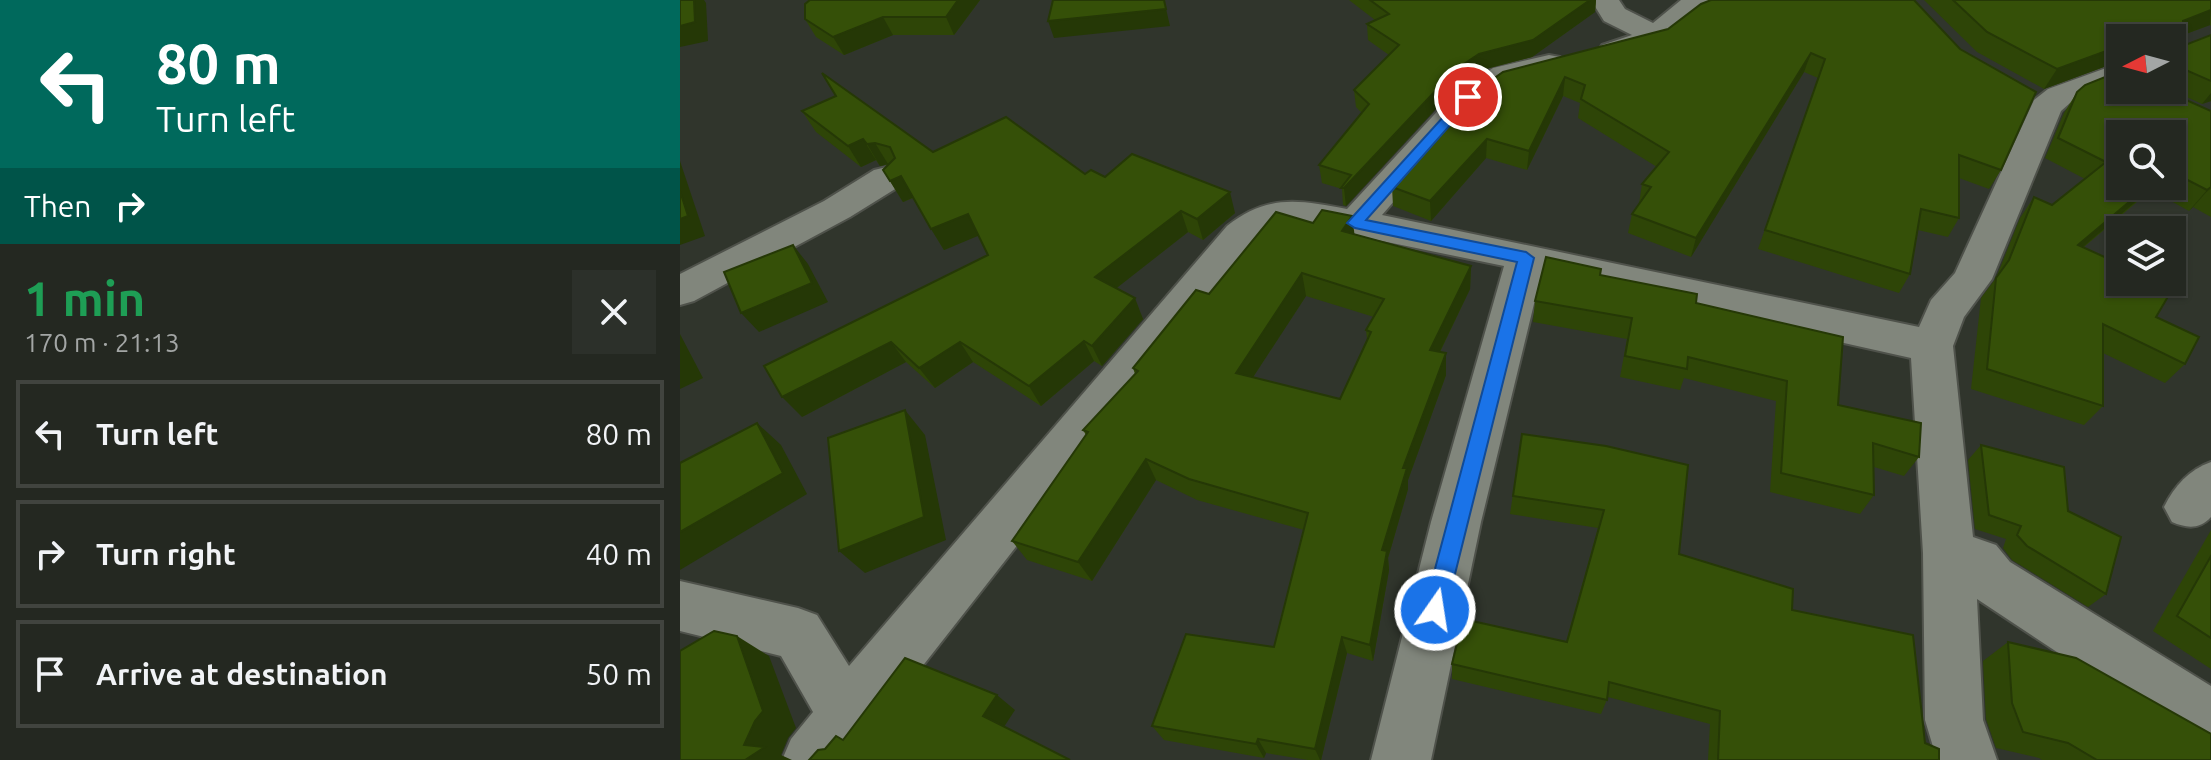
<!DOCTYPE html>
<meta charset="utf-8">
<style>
:root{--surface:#242821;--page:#2c302a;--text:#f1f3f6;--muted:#a3a6a5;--line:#41443f}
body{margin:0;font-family:Ubuntu,sans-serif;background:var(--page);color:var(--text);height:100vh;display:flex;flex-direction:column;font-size:30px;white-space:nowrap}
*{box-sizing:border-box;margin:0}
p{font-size:26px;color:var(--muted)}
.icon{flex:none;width:44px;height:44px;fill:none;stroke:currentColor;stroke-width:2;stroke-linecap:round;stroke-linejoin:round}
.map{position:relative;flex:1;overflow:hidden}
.panel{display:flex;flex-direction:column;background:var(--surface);width:680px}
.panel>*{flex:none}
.top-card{background:#00695c;color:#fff;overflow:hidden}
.needle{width:52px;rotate:264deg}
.fabs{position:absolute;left:1426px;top:24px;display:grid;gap:16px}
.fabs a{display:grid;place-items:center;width:80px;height:80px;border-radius:0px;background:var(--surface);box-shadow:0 2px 6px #0004,0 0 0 2px var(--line);font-size:40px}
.pin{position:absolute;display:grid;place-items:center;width:68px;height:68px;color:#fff;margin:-34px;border:4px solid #fff;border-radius:50%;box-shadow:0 2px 8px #0007}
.me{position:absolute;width:88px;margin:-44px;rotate:13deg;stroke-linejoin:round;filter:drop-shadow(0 0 6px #0008)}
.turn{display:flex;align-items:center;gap:28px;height:168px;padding:0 24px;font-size:36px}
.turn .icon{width:104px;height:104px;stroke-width:2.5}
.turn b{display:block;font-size:56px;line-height:68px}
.then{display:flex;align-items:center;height:76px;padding:0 24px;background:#0003;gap:16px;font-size:30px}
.round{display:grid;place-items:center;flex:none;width:84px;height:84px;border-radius:0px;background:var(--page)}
.overview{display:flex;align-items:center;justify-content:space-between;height:136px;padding:0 24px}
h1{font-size:48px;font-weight:700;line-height:60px;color:#1e9e55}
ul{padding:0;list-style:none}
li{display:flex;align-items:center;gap:24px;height:108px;margin:0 16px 12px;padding:0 8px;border:4px solid var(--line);border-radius:0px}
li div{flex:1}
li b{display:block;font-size:30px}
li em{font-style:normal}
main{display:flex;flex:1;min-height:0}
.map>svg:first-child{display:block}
</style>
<main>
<section class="panel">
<div class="top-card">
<div class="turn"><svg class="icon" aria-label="left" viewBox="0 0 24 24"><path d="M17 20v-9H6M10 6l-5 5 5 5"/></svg><div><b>80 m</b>Turn left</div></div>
<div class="then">Then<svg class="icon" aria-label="right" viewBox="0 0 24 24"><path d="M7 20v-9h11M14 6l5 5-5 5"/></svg></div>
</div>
<div class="overview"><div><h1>1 min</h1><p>170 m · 21:13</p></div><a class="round"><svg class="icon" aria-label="close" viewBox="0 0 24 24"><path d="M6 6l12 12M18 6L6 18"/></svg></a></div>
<ul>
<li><svg class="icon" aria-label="left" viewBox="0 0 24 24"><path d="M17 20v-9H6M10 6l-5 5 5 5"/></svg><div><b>Turn left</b></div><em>80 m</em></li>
<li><svg class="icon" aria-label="right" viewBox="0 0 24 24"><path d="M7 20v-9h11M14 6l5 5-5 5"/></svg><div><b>Turn right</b></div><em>40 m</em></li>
<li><svg class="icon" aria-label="arrive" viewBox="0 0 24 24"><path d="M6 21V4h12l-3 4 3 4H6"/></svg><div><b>Arrive at destination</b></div><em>50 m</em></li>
</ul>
</section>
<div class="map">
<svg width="1531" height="760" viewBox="0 0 1531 760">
<rect width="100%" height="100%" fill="#30352c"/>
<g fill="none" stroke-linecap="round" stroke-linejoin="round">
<defs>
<g id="minor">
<path d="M911,0H939L945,9L973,23L1001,0H1031C1010,30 961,67 922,57L918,51L922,45L952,35L924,21Z"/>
<path d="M869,55L880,57L884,64L880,71L835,82L799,104L702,215L1239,327L1251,300L1275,273L1354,100L1368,89L1440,63V83L1390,103L1381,111L1312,279L1284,317L1273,346L1293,537L1316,545L1330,562L1531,686V748L1510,740L1297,599L1303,720L1317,760H1257L1245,720L1243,553L1231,358L861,275L801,522L751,760H691L751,522L824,266L619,224L591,229L573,244L169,760H102L111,739L133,712L101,656L0,631V581L118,608L137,615L169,666L547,226C587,194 619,200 667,209L777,90L813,68Z"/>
<polygon points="207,167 220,170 225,178 220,186 170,217 14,301 0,305 0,274 144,201 194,170"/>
<path d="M1531,462V517C1519,530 1506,528 1492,522L1484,507C1495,485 1509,470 1531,462Z"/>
</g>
</defs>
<use href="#minor" stroke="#4f524b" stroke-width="4"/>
<use href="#minor" fill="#81867c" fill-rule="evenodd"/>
</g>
<g fill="#2e4507" fill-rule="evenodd">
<polygon points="130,0 300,0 274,35 213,35 164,55 136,37 125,19"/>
<polygon points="669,0 916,0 915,12 852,57 798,71 775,88 666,206 663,205 662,189 642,183 639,165 682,113 676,107 674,90 709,55 688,40 687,24 695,20"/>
<polygon points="1234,0 1321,170 1309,189 1279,178 1279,218 1268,237 1238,230 1230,274 1219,293 1078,249 1138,78 1124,72 1011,257 948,233 952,214 959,204 962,184 977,167 898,118 900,103 883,96 847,170 806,158 751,221 713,206 712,187 802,87"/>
<polygon points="1244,0 1531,0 1531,26 1530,25 1503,35 1503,41 1508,44 1531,35 1531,101 1522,104 1491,90 1492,90 1492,38 1440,38 1440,61 1364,89 1297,52"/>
<path d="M1397,92L1531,111V217L1513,207L1509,211L1471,190L1404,247L1476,317L1505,364L1485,383L1423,353V406L1404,425L1291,389L1301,298L1316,278L1340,218L1354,197L1372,205L1405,179L1365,158L1384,113ZM1492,134V186H1440Z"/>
<polygon points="122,111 253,152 425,177 555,213 523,240 508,232 436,288 463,319 422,366 414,361 361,406 293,362 255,388 226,362 122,417 308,255 299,235 264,250 233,198 223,202 203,170 209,164 200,166 196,160 181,167 136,132"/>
<path d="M674,234L791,266L790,289L760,352L766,375L728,480V489L708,558L709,570L693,661L667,653L641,760H628L586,753L584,758L484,740L472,726L594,647L624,530L517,500L476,480L412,581L347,560L332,541L406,435L403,430L455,374L453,368L529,294ZM626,296L694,317L686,330L687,339L660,399L573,377Z"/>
<polygon points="920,275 1016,303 1158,405 1239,457 1224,476 1194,467 1194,495 1180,514 1090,492 1096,401 1004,378 1000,390 940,377 947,339 853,322 855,301"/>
<polygon points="842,434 999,554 1112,610 1245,743 1259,760 1028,760 1030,724 928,697 921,714 772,679 772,664 886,642 918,528 830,514"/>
<polygon points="1301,445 1388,511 1426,594 1408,607 1332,560 1323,548 1326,539 1295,529 1288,460"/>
<polygon points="1531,530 1531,669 1473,631"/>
<polygon points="1328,642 1531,760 1362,760 1359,758 1316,748 1306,719 1303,661"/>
</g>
<g fill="#253806">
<polygon points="14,0 24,0 26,3 28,41 0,47 0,26"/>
<polygon points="278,0 300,0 274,35 266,17"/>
<polygon points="484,0 490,26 374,38 368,21"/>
<polygon points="910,0 916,0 915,12 852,57 798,71 775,88 666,206 664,188 775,70 799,54"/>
<polygon points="1531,10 1530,25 1492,39 1503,21"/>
<polygon points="203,17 213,35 164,55 153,37"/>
<polygon points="1440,46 1440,61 1364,89 1377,69"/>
<polygon points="1131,53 1124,72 1011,257 1016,238"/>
<polygon points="885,77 883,96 847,170 849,151"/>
<polygon points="1531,93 1531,101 1522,104"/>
<polygon points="183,139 196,160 181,167 168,146"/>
<polygon points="807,139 806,158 751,221 750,201"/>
<polygon points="195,143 208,164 200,166 187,144"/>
<polygon points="0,161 25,236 0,245"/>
<polygon points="221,176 234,197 223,202 210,181"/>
<polygon points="1468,186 1474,186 1382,265 1398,245"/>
<polygon points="1531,187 1513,207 1509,211 1527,190"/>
<polygon points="550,192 555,213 523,240 517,219"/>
<polygon points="501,211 508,232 424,298 415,277"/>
<polygon points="288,214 300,235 264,250 251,229"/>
<polygon points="672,216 675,238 662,231"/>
<polygon points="113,245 128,264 148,302 79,332 61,313"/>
<polygon points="791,266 790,289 750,372 750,350"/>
<polygon points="622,273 626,296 562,394 556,373"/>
<polygon points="455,298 463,319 422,366 412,346"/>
<polygon points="0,334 23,378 0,389"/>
<polygon points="404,341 414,361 361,406 349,386"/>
<polygon points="211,342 226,362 122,417 102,397"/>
<polygon points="280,342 293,362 255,388 239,368"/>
<polygon points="766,353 766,375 728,480 728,489 708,558 709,570 693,661 690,645 702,550 723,468"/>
<polygon points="225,410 245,435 266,540 185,573 159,551"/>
<polygon points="77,423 101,445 127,494 0,570 0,532"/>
<polygon points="466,459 476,480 412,581 398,562"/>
<polygon points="57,636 89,656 116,728 108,738 101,755 112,760 65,760"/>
<polygon points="662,637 667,653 641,760 640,760 635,749"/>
<polygon points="317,695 335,710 322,730 303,716"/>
<polygon points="578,739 586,753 584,758 576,744"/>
</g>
<g fill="#355008" stroke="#253806" stroke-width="2" fill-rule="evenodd">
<polygon points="0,0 14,0 15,22 0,26"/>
<polygon points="130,0 278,0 266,17 203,17 153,37 125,19 125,4"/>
<polygon points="373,0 484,0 486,9 368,21"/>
<polygon points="690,0 910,0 853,40 799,54 775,70 664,188 661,188 671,175 639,165 689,104 674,90 719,45 687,24 709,14"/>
<polygon points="1031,0 1234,0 1280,49 1356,92 1321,170 1279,155 1279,218 1241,209 1230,274 1085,230 1145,59 1131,53 1016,238 952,214 971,187 962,184 989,152 901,99 905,85 885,77 849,151 807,139 750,201 712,187 802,87 823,72 988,29 1021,4"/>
<polygon points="1273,0 1531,0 1531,10 1503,21 1503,41 1508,44 1531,35 1531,81 1499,67 1492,67 1492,38 1440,38 1440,46 1377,69 1307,32"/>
<polygon points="1440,71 1440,90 1484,90 1531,111 1531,187 1527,190 1492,172 1492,134 1440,134 1440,186 1468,186 1398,245 1440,264 1440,282 1481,282 1493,288 1476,317 1519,337 1505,364 1423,324 1423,406 1307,369 1316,278 1329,260 1354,197 1372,205 1426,162 1378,138 1397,92 1405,85"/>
<polygon points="142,73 253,152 326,117 405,174 411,170 425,177 452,154 550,192 517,219 501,211 415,277 455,298 412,346 404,341 349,386 280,342 239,368 211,342 102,397 84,366 308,255 288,214 251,229 221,176 210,181 203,170 215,158 210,147 195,143 187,144 183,139 168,146 122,111 156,96"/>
<polygon points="0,191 8,216 0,219"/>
<path d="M642,210L672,216L662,231L791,266L750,350L766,353L723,468H727L702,550L707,551L690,645L662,637L635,749L578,739L576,744L472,726L506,634L594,647L628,513L509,479L466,459L398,562L332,541L408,432L403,430L458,371L453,368L516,290L529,294L596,212L633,223ZM622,273L704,299L686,330L691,332L660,399L556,373Z"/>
<polygon points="113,245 132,283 61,313 44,272"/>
<polygon points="866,257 921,269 920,275 1017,294 1016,303 1163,337 1158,405 1241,423 1239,457 1193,443 1194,495 1101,473 1107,381 1008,357 1007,369 945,356 952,318 855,301"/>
<polygon points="225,410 244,517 159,551 148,438"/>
<polygon points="77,423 103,473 0,532 0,463"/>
<polygon points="842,434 926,446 1008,465 999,554 1113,589 1112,610 1233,635 1245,743 1259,749 1259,760 1038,760 1040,711 929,682 927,700 772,664 783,619 887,642 924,510 833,496"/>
<polygon points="1301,445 1384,467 1388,511 1441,537 1426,594 1347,546 1337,535 1341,526 1309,515"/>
<polygon points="1531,556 1531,638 1497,616"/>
<polygon points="34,631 57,636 83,711 75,721 64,745 85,747 65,760 0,760 0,651"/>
<polygon points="1328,642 1396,658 1531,734 1531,760 1417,760 1388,743 1343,732 1332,703"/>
<polygon points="225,658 317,695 303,716 390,760 129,760 138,750 145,749 156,736 163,740"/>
</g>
<polygon fill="#1a73e8" stroke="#114b97" stroke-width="2" points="783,95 795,97 686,220 846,252 854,258 766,610 763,617 755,621 747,617 744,610 837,262 675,228 667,223"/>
</svg>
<div class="fabs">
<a><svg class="needle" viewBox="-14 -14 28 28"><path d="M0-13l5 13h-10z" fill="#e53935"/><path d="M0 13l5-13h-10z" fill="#a3a6a5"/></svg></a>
<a><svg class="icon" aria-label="search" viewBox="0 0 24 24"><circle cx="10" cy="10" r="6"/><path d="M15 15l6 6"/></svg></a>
<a><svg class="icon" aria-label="layers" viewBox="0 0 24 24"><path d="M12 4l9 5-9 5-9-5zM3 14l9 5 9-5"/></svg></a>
</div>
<div class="pin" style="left:788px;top:97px;background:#d93025"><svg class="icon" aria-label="arrive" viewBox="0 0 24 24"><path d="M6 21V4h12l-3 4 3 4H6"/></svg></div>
<svg class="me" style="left:755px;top:610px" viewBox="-20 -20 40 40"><circle r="17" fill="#1a73e8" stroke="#fff" stroke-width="3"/><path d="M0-11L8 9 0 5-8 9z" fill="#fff"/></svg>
</div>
</main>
